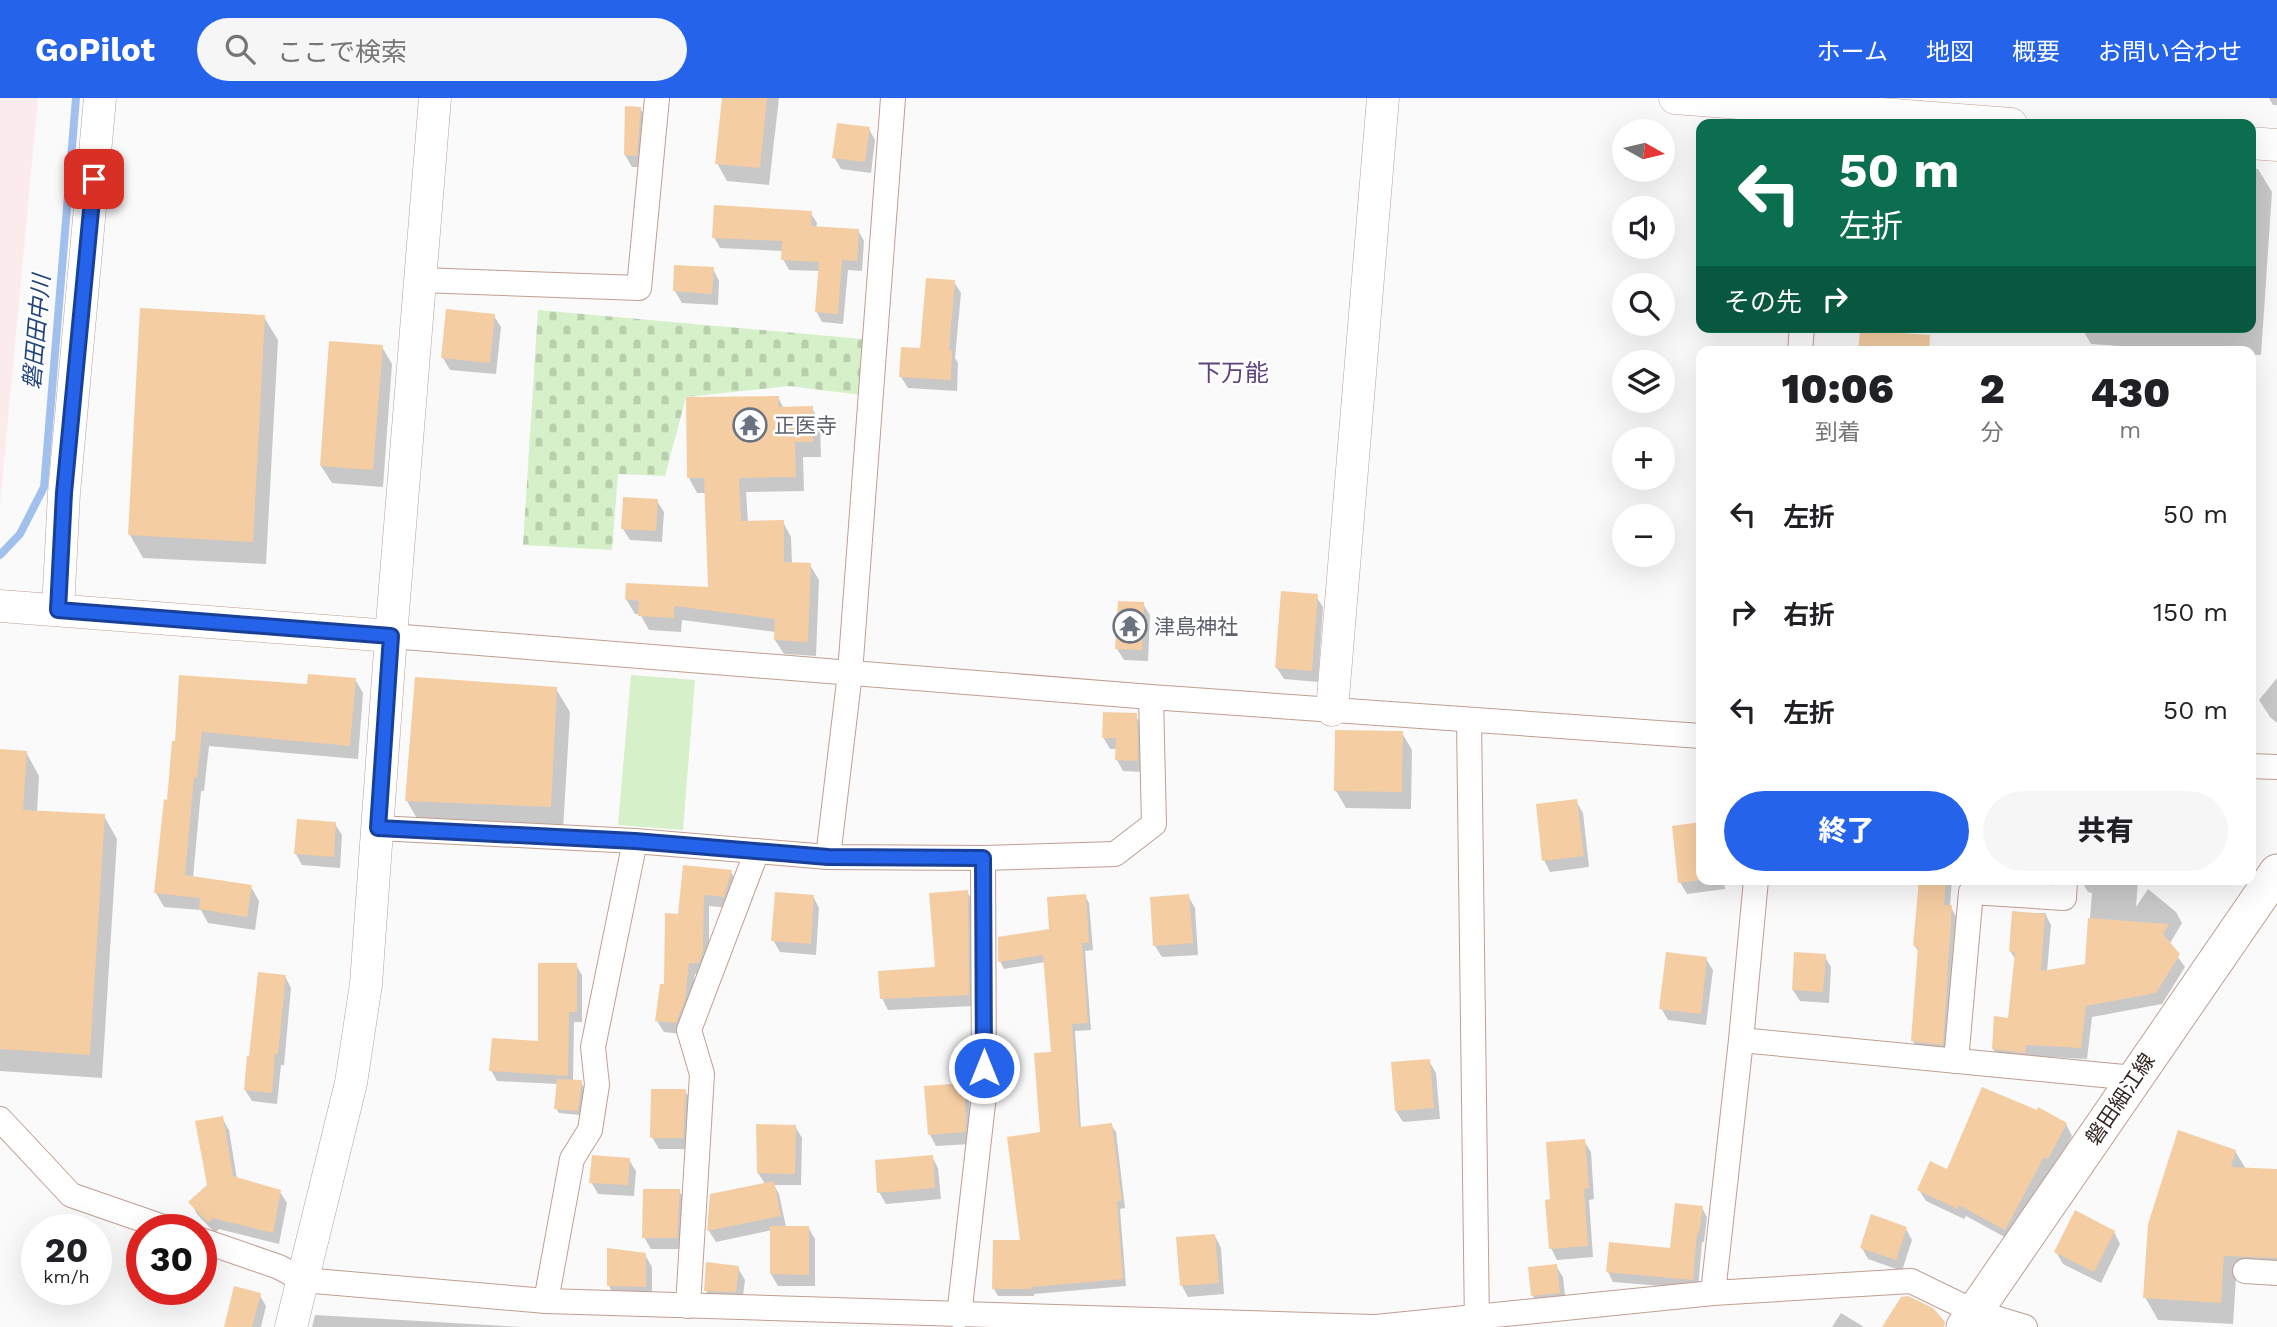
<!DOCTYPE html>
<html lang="ja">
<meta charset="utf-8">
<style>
:root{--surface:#fff;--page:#f6f6f6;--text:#202124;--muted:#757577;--accent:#2563eb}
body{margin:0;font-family:"Work Sans","Noto Sans JP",sans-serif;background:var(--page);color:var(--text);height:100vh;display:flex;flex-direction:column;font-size:26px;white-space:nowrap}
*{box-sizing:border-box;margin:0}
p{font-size:23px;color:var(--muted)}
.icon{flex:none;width:38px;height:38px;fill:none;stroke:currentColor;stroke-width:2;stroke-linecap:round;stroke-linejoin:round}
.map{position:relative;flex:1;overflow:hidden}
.details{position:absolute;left:1696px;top:248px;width:560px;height:539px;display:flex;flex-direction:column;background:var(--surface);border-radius:14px;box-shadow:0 7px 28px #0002}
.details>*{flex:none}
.hud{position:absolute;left:1696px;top:21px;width:560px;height:214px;border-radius:14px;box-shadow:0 7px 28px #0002;background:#0b6e4f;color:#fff;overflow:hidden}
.needle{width:46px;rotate:98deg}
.tools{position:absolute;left:1612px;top:21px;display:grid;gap:14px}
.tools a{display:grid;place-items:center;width:63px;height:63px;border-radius:50%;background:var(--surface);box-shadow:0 7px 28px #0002;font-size:35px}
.speed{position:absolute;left:21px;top:1116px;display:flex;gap:14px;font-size:35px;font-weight:700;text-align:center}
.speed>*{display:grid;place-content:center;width:91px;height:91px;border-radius:50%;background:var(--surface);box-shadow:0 7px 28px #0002;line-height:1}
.speed small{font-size:18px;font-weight:400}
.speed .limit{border:10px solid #d22;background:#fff;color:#111}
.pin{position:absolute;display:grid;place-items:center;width:60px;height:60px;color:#fff;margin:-30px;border-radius:14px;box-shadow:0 4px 10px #0006}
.me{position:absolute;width:77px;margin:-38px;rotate:0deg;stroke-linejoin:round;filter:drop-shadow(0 0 5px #0008)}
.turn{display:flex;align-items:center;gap:24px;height:147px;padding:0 28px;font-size:32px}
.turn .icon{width:91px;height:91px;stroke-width:2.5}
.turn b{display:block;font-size:49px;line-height:60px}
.then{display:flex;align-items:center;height:66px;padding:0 28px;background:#0003;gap:14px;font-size:26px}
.eta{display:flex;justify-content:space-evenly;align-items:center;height:119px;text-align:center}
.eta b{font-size:42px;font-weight:800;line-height:49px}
.cta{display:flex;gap:14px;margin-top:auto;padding:14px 28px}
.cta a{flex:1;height:80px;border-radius:42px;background:var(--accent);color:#fff;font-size:28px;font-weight:800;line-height:80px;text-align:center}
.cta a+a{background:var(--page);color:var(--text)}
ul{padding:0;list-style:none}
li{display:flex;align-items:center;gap:21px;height:98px;padding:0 28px}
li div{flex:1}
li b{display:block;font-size:26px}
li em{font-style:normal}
header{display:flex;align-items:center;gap:42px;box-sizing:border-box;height:98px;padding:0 35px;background:var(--accent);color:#fff}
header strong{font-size:33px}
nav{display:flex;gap:38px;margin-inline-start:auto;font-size:24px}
.search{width:490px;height:63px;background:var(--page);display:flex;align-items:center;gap:18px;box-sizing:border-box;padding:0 24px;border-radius:38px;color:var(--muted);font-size:26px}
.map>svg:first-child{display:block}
</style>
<header>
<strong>GoPilot</strong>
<div class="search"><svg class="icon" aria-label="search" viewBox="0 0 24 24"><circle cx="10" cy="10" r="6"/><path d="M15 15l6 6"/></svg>ここで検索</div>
<nav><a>ホーム</a><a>地図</a><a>概要</a><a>お問い合わせ</a></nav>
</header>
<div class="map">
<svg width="2277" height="1229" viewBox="0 0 2277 1229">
<defs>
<pattern id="cemetery-stones" width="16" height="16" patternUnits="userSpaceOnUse" patternTransform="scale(1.75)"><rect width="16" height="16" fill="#d6f0c9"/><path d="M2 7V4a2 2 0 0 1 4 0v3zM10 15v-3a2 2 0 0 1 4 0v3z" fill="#b8ceac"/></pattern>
</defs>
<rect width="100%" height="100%" fill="#fafafa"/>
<polygon fill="#fcebec" points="0,0 38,0 0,407"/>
<polygon fill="#d6f0c9" points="631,577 695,582 683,732 618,727"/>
<polygon fill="url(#cemetery-stones)" points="538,212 874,242 870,298 789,288 686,299 665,378 618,376 612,452 523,447"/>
<g fill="#0003">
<polygon points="723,0 779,0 769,87 727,83 717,65"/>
<polygon points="2269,0 2277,0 2277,7 2273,7"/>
<polygon points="640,10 647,22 642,69 632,69 625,57"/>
<polygon points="869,31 875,42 871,75 841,71 834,59"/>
<polygon points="2250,70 2258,71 2272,94 2261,257 2250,257 2250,254 2206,254 2091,246 2081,229 2250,229"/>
<polygon points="810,114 817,125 816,130 858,132 864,143 862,173 848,172 843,226 822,224 816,213 820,173 789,172 783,161 784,153 720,150 714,139"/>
<polygon points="713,171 719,183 718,207 682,205 675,193"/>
<polygon points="954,184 961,195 955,260 958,265 957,293 908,290 901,279 922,252"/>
<polygon points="494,218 501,229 496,276 450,272 443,260"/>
<polygon points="264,219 278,242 266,466 143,460 130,437"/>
<polygon points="382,249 392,266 383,389 332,385 321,368"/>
<polygon points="1904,249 1963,253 1963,254 1860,254"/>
<polygon points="778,299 784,311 812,310 820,325 821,359 803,359 804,393 746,394 748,424 783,424 791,439 792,466 810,467 819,482 816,558 784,556 775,542 776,534 682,522 681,534 649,532 640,516 635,516 626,501 710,491 706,395 697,395 689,380"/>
<polygon points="657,403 664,414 662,444 630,442 623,431"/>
<polygon points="1316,498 1323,509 1318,584 1284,581 1277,570"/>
<polygon points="1143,506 1150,517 1148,563 1124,562 1117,551"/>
<polygon points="181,579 308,588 355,581 363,595 358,661 209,648 204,693 201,693 193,780 251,789 259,803 255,832 208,825 201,812 164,809 156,795 176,645"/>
<polygon points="417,580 556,591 570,614 563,732 420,726 407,703"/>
<polygon points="2277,580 2277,625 2270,619 2259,602"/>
<polygon points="1135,617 1142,628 1143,674 1123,673 1117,662 1117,651 1110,651 1103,639"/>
<polygon points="1402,635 1412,652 1411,711 1346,710 1336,693"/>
<polygon points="0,653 26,654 39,678 37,714 104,718 117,741 102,980 0,973"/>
<polygon points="1576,703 1583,715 1589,769 1550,774 1544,762"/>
<polygon points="335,726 342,737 340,770 302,767 296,756"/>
<polygon points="1701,726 1701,782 1724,782 1725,791 1687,796 1680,784"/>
<polygon points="731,774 737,785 730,810 709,808 709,865 705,876 695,876 690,914 682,936 664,934 657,923 680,817"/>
<polygon points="1919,782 1952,782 1950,808 1957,820 1948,957 1919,954 1913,943 1919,855 1915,848"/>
<polygon points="2027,782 2062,782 2054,795 2033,793"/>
<polygon points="2081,782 2138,782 2136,809 2148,791 2176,814 2182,825 2169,847 2185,869 2162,906 2092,919 2087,961 2031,958 2000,962 1993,951 2009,922 2016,862 2010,853 2014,815 2045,815 2051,827 2047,874 2086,867 2092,795 2088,794"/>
<polygon points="967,794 974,805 974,908 888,912 882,900 937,871"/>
<polygon points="813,798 819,810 816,857 780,854 773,842"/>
<polygon points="1085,798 1089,805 1093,852 1085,853 1091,932 1075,933 1081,1031 1111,1027 1116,1034 1125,1110 1120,1111 1126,1188 1034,1196 1034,1198 998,1198 994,1191 1022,1144 1042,1036 1052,956 1045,864 1004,871 1000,863 1051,833"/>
<polygon points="1188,798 1195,810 1198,857 1162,859 1155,848"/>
<polygon points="1824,857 1831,869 1829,905 1800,903 1793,892"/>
<polygon points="1706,861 1713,872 1706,927 1668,922 1661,910"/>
<polygon points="576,867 582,877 582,924 574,924 573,984 581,984 584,989 580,1017 559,1015 556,1010 558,986 497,983 491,972 540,945"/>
<polygon points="285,878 291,890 284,967 281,967 277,1006 252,1003 245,992"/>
<polygon points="1429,963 1436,975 1440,1021 1403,1024 1396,1013"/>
<polygon points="963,987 969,999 971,1046 936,1048 930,1037"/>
<polygon points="685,993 692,1004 689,1051 659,1051 652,1039"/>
<polygon points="222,1020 229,1032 237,1081 280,1094 287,1105 279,1146 219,1131 215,1135 197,1116 191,1104 208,1088"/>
<polygon points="2066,1026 2072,1038 2054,1072 2051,1070 2012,1143 1966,1118 1964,1121 1926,1103 1919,1092 1948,1073"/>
<polygon points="795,1028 802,1040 801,1087 774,1087 779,1096 786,1129 808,1129 815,1141 815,1188 778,1188 771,1176 772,1132 716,1144 709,1133 711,1097 765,1086 758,1075"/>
<polygon points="1584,1043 1591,1054 1594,1101 1589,1102 1593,1159 1557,1162 1551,1150 1552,1103"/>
<polygon points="2235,1053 2246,1071 2277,1072 2277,1181 2236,1180 2233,1226 2158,1222 2145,1199"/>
<polygon points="932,1059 938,1070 941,1101 886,1106 879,1094"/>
<polygon points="629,1062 636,1073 634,1098 598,1096 591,1084"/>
<polygon points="679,1093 686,1104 682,1151 651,1151 644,1139"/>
<polygon points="1702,1110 1707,1119 1704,1144 1702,1144 1698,1191 1613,1184 1608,1174 1671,1152"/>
<polygon points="1906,1131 1912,1142 1902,1173 1868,1161 1862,1150"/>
<polygon points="2114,1134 2120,1146 2101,1185 2063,1166 2056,1154"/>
<polygon points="1215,1138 1221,1150 1224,1196 1188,1199 1182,1188"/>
<polygon points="645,1157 652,1169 652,1200 615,1200 609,1188"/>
<polygon points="1556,1168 1563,1179 1566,1207 1540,1209 1533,1198 1530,1171"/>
<polygon points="738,1170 745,1182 742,1205 712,1204 706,1193"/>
<polygon points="259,1196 266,1208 261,1229 225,1229"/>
<polygon points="1841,1215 1864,1229 1832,1229"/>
<polygon points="315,1217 523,1229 312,1229"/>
</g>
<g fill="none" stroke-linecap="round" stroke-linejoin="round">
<polyline stroke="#a2c0ed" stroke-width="8" points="0,457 20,436 44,389 76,0"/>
</g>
<g fill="#f5cda2">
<polygon points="722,0 767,0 760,70 715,66"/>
<polygon points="625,8 641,9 637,58 624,57"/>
<polygon points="837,25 870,29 865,64 832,60"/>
<polygon points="714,107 812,113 811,128 859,131 857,163 842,162 838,216 815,214 819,164 781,162 782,143 712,140"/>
<polygon points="674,167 714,169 712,196 673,193"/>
<polygon points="926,180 955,182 949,252 952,252 951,282 899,279 901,249 920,250"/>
<polygon points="140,210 265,217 253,444 128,437"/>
<polygon points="446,211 495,216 490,265 441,260"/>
<polygon points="1860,232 1930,237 1929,254 1858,254"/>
<polygon points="329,243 383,247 373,372 320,368"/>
<polygon points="779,298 778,309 813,308 813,344 795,344 796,379 739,380 741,423 784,422 784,464 811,465 808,544 774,542 775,521 674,508 674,520 638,518 639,503 625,501 626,485 708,489 704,380 687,380 686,299"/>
<polygon points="623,399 658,401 656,433 621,431"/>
<polygon points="1281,493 1318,496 1312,573 1275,570"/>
<polygon points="1118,503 1144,504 1142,552 1115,551"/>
<polygon points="308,576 356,580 350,648 202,634 197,680 194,679 185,777 252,787 247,819 199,811 200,800 154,795 164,701 167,702 172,643 175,643 179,577 307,586"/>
<polygon points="415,579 557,589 551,709 405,703"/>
<polygon points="1103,614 1137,615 1138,663 1115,662 1116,640 1102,640"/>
<polygon points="1335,632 1403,633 1402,694 1334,693"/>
<polygon points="0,651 27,653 23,712 105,716 90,957 0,951"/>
<polygon points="1577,701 1584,758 1542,763 1536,706"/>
<polygon points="297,721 336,724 334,759 294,756"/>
<polygon points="1701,724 1701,782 1678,785 1672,728"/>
<polygon points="683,767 732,772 724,799 704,797 703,853 699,865 689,865 685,902 676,925 655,923 660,886 664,886 665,815 678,816"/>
<polygon points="1919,782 1946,782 1944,807 1952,807 1943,947 1911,943 1918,849 1913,848"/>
<polygon points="968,792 969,897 880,901 878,873 935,869 929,795"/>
<polygon points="775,794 814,797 811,846 771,843"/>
<polygon points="1086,796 1089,845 1082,845 1088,925 1072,926 1079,1029 1112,1025 1122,1103 1117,1103 1123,1181 1031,1189 1031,1191 992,1191 993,1142 1020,1142 1007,1039 1040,1034 1034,955 1051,954 1043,857 998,864 998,839 1049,831 1047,799"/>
<polygon points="1189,796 1193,845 1153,848 1150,799"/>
<polygon points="2012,813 2045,816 2041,873 2085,866 2088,820 2169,826 2163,836 2180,856 2156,895 2086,908 2081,950 2026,947 2025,955 1992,951 1994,918 2008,920 2015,854 2009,853"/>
<polygon points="1666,854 1707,859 1701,916 1659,911"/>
<polygon points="1794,854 1826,856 1823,894 1792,892"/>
<polygon points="538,865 577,865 577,914 569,914 568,978 489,973 492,940 538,943"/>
<polygon points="258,874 286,877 278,956 275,956 272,995 244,992 247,958 249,958"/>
<polygon points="1430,961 1434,1010 1395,1013 1391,964"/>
<polygon points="557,981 582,982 578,1013 554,1011"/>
<polygon points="964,985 966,1023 965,1034 928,1037 924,988"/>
<polygon points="1982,989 2037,1012 2038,1009 2067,1025 2048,1061 2044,1059 2005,1132 1959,1107 1958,1111 1917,1092 1930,1063 1947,1071"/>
<polygon points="651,991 686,991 683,1040 650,1040"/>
<polygon points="223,1018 233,1078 281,1092 273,1135 213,1120 208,1125 188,1104 207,1087 195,1023"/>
<polygon points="756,1026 796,1027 795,1076 757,1075"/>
<polygon points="2178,1032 2236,1052 2231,1069 2277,1071 2277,1160 2224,1158 2221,1205 2143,1200 2148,1126"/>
<polygon points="1585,1041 1589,1090 1584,1091 1588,1148 1549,1151 1545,1102 1550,1101 1546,1044"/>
<polygon points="592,1057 630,1060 628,1087 589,1085"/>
<polygon points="933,1057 935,1090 877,1095 875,1062"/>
<polygon points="774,1083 781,1118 707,1133 710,1096"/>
<polygon points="643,1091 680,1091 677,1140 642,1140"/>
<polygon points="1675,1105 1703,1108 1699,1135 1697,1135 1693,1182 1606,1174 1609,1144 1670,1150"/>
<polygon points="2075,1112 2115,1133 2094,1174 2054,1154"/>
<polygon points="1871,1116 1907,1129 1896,1162 1860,1150"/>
<polygon points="770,1128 809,1128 809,1177 770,1176"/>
<polygon points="1215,1136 1219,1185 1180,1188 1176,1139"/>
<polygon points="607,1150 646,1155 646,1189 607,1188"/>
<polygon points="706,1164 739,1168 736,1194 704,1193"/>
<polygon points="1557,1166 1560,1195 1531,1198 1528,1169"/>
<polygon points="234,1188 261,1195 252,1229 224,1229"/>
<polygon points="1908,1198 1933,1210 1945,1224 1944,1229 1882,1229 1901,1199"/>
</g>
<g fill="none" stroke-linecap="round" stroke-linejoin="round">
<defs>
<g id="minor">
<polyline points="420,182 639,190 657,0"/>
<polyline points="1800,254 1802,229"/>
<polyline points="391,538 1151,599 1701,638"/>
<polyline points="1469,622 1477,1229"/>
<polyline points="2250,668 2277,669"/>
<polyline points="378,730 635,743 828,759 983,760 1115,756 1154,726 1151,599"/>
<polyline points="828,759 850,575 893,0"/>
<polyline points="1741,942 2134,980"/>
<polyline points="1956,963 1971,794 2064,800 2065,782"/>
<polyline points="0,1021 71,1097 172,1132"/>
<polyline points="201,1142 279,1169 303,1182 546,1203 1373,1229"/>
<polyline points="2245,1173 2277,1175"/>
<polyline points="1713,1195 1741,942 1756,782"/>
<polyline points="546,1203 572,1061 590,1032 597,987 593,949 635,743"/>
<polyline points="688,1208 702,976 689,932 757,753"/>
<polyline points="959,1218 984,997 983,760"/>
<polyline points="1376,1229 1713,1195 1911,1183 1975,1214 2025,1229"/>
</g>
<g id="tertiary">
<polyline points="1675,0 2011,26"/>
<polyline points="2250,45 2277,47"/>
<polyline points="0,508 391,538"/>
<polyline points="58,512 64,395 100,0"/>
<polyline points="1332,612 1383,0"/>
<polyline points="291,1229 351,985 366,886 391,538 435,0"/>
</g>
<polyline id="secondary" points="1964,1229 2277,774"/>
</defs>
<use href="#minor" stroke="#c09e92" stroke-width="26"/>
<use href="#tertiary" stroke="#c09e92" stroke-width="33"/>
<use href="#secondary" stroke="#c09e92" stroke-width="37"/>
<use href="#minor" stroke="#fff" stroke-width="24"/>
<use href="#tertiary" stroke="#fff" stroke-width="32"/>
<use href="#secondary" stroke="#fff" stroke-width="35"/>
</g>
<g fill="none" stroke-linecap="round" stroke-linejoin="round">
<defs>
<polyline id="route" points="94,81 64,395 58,512 391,538 378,730 635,743 828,759 983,760 984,970"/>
</defs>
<use href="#route" stroke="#184099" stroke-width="18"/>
<use href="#route" stroke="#2563eb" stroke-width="12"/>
</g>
<defs>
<symbol id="temple-ring" viewBox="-11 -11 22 22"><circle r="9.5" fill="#fff" stroke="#6b7280" stroke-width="1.5"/><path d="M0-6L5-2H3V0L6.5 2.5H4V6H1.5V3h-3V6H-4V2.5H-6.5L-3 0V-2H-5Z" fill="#6b7280"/></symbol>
</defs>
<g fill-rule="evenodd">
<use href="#temple-ring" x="731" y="308" width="38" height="38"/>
<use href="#temple-ring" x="1111" y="509" width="38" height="38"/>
</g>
<g text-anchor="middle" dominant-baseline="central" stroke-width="5" stroke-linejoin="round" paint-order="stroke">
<g font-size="21" fill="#5b616d" stroke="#fff" text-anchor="start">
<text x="774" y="327">正医寺</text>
<text x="1154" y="528">津島神社</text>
</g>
<g font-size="21" fill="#352723" stroke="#fff">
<text transform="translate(2120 1001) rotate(-56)">磐田細江線</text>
</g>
<g font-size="23" font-style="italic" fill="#21457c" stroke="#fff">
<text transform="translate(37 234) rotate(-85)">磐田田中川</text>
</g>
<g font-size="24" fill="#5f437f" stroke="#fff">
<text x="1233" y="275">下万能</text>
</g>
</g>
</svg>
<div class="tools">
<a><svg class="needle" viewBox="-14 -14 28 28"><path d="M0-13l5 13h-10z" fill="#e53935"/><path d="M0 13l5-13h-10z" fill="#757577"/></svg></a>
<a><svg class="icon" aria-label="sound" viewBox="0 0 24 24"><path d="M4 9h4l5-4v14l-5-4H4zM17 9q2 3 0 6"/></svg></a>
<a><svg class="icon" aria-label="search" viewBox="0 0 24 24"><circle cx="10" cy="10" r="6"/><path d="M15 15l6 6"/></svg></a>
<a><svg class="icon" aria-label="layers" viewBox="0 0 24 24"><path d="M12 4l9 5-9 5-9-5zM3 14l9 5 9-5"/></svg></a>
<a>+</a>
<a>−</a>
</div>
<div class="speed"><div>20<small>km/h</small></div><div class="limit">30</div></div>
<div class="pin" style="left:94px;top:81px;background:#d93025"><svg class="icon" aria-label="arrive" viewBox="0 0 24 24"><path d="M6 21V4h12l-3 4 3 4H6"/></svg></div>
<svg class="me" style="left:984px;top:970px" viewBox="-20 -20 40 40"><circle r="17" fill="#2563eb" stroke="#fff" stroke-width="3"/><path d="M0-11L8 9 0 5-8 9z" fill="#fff"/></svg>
<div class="hud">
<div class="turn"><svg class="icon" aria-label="left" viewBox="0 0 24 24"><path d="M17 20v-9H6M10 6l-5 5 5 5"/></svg><div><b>50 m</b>左折</div></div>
<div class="then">その先<svg class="icon" aria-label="right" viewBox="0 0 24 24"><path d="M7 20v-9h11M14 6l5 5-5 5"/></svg></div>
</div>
<section class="details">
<div class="eta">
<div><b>10:06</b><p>到着</p></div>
<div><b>2</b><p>分</p></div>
<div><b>430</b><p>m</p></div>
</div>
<ul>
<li><svg class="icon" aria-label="left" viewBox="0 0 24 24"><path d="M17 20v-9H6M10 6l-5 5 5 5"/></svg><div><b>左折</b></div><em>50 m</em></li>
<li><svg class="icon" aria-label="right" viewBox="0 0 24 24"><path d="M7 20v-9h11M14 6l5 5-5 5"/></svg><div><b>右折</b></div><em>150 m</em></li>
<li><svg class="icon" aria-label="left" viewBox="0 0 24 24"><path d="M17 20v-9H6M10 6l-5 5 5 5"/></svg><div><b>左折</b></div><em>50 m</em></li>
</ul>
<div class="cta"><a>終了</a><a>共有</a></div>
</section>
</div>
